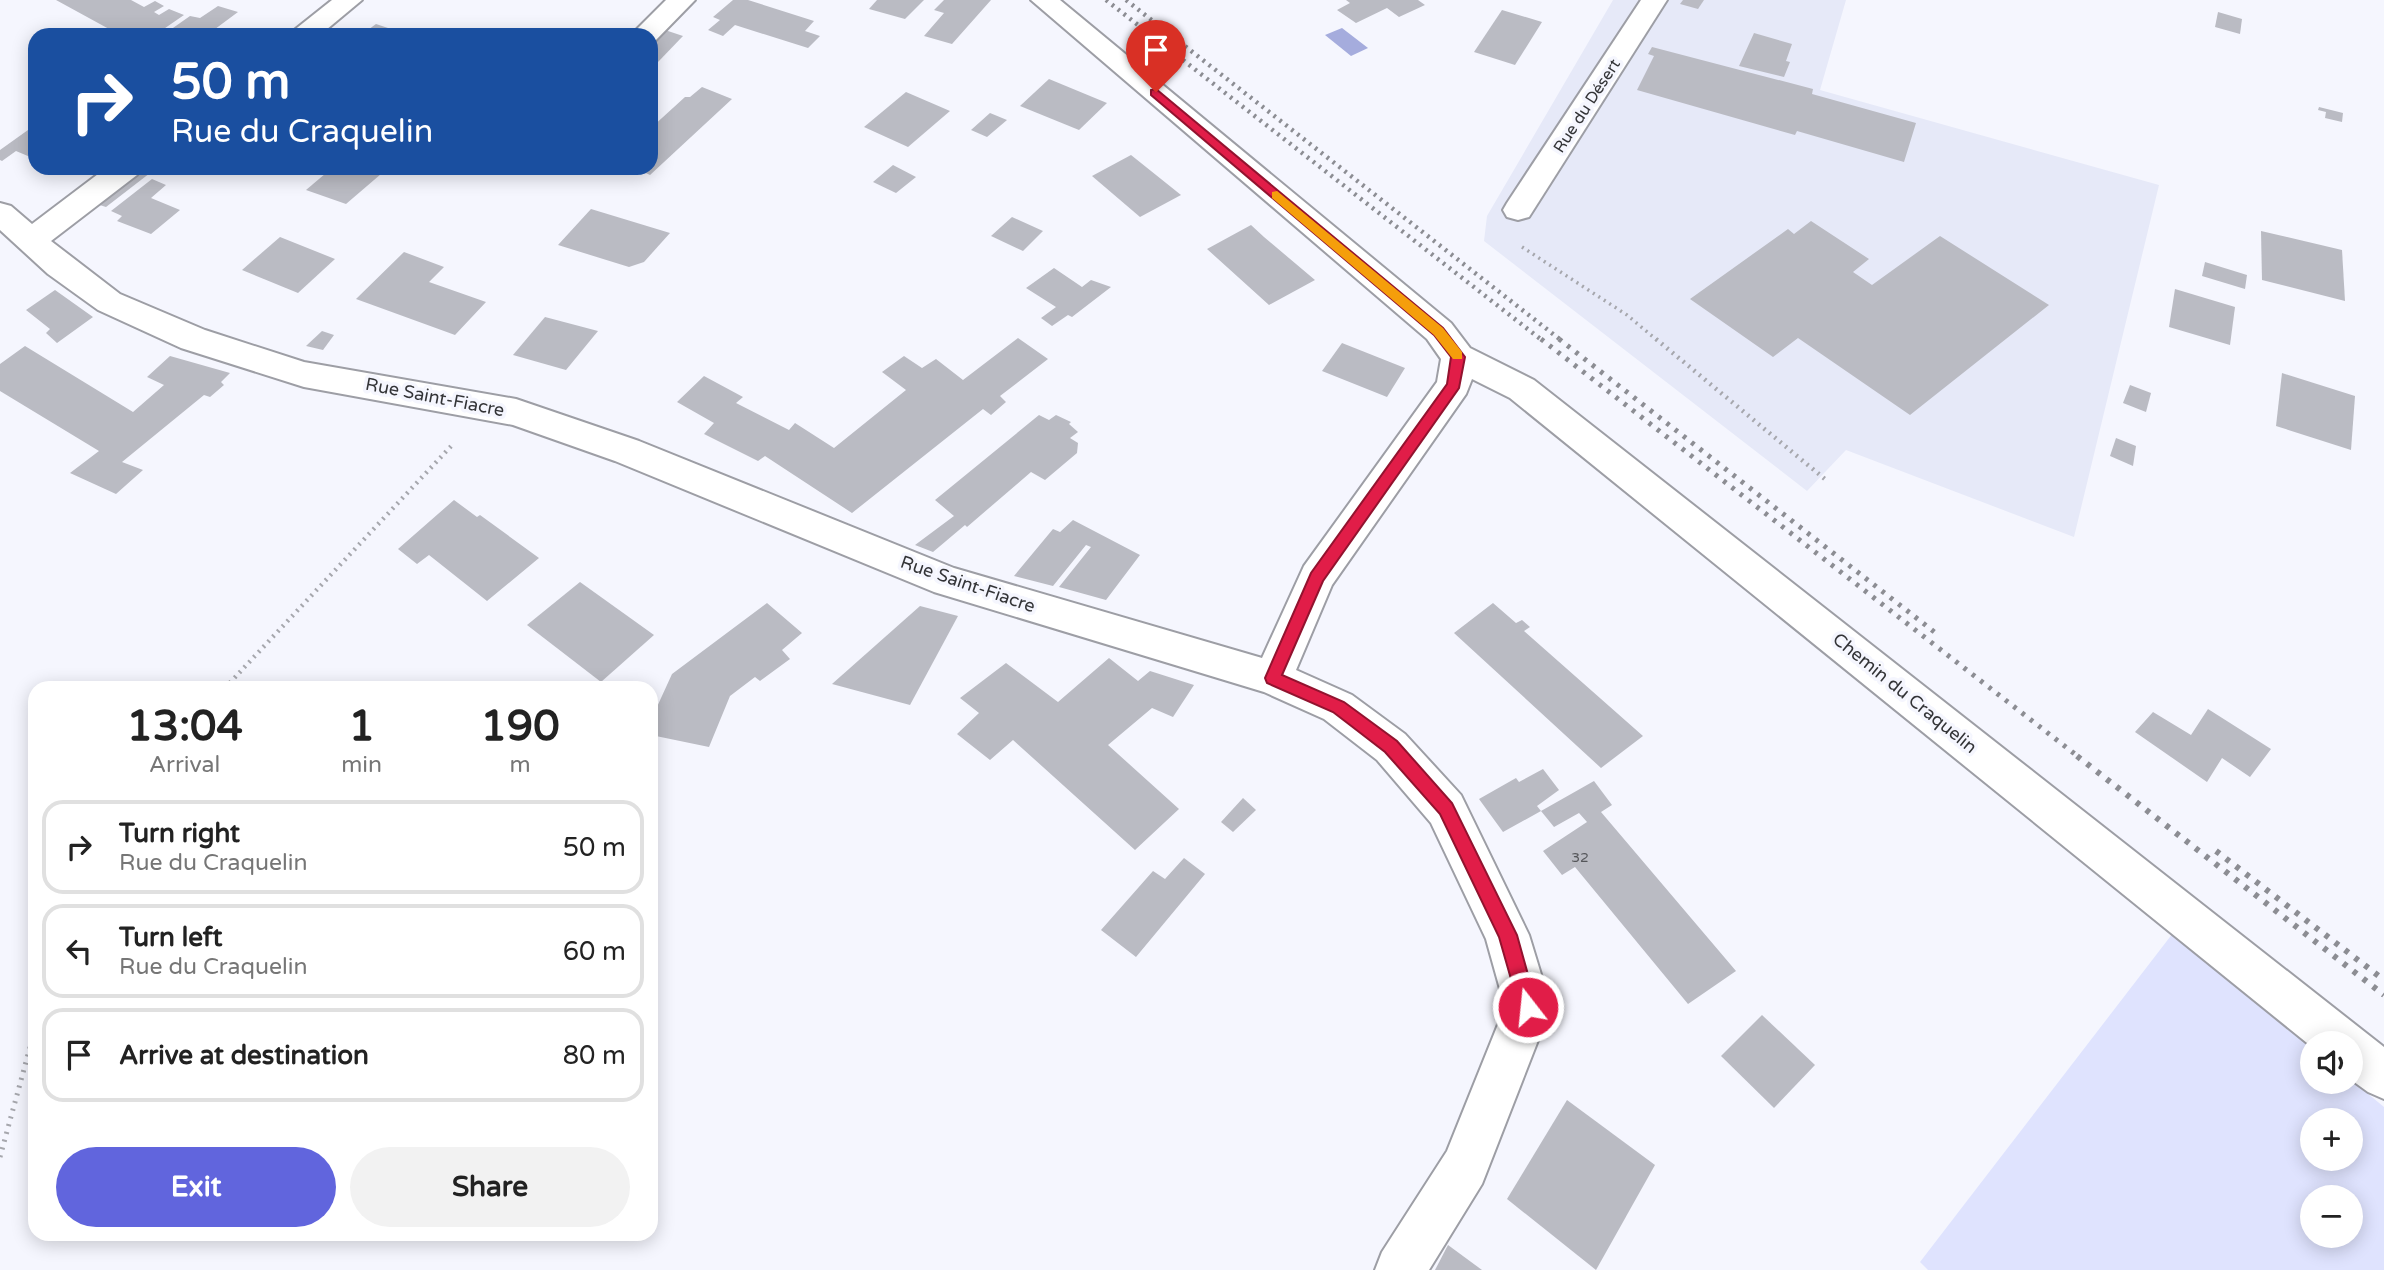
<!DOCTYPE html>
<meta charset="utf-8">
<style>
:root{--surface:#fff;--page:#f2f2f2;--text:#222;--muted:#767676;--line:#e0e0e0;--accent:#6165dd}
body{margin:0;font-family:"Varela Round",sans-serif;background:var(--page);color:var(--text);height:100vh;display:flex;flex-direction:column;font-size:26px;white-space:nowrap}
*{box-sizing:border-box;margin:0}
p{font-size:23px;color:var(--muted)}
.icon{flex:none;width:38px;height:38px;fill:none;stroke:currentColor;stroke-width:2;stroke-linecap:round;stroke-linejoin:round}
.map{position:relative;flex:1;overflow:hidden}
.drawer{position:absolute;left:28px;top:681px;width:630px;height:560px;display:flex;flex-direction:column;background:var(--surface);border-radius:21px;box-shadow:0 4px 18px #0003}
.drawer>*{flex:none}
.banner{position:absolute;left:28px;top:28px;width:630px;height:147px;border-radius:21px;box-shadow:0 4px 18px #0003;background:#1a4fa0;color:#fff;overflow:hidden}
.buttons{position:absolute;left:2300px;top:1031px;display:grid;gap:14px}
.buttons a{display:grid;place-items:center;width:63px;height:63px;border-radius:50%;background:var(--surface);box-shadow:0 4px 18px #0003;font-size:35px}
.pin{position:absolute;display:grid;place-items:center;width:60px;height:60px;color:#fff;margin:-72px -30px;border-radius:50% 50% 50% 0;rotate:-45deg;box-shadow:0 0 7px #0007}
.pin .icon{rotate:45deg}
.me{position:absolute;width:77px;margin:-38px;rotate:344deg;stroke-linejoin:round;filter:drop-shadow(0 0 5px #0008)}
.turn{display:flex;align-items:center;gap:24px;height:147px;padding:0 28px;font-size:32px}
.turn .icon{width:91px;height:91px;stroke-width:2.5}
.turn b{display:block;font-size:49px;line-height:60px}
.eta{display:flex;justify-content:space-evenly;align-items:center;height:119px;text-align:center}
.eta b{font-size:42px;font-weight:700;line-height:49px}
.primary-button{display:flex;gap:14px;margin-top:auto;padding:14px 28px}
.primary-button a{flex:1;height:80px;border-radius:42px;background:var(--accent);color:#fff;font-size:28px;font-weight:700;line-height:80px;text-align:center}
.primary-button a+a{background:var(--page);color:var(--text)}
ul{padding:0;list-style:none}
li{display:flex;align-items:center;gap:21px;height:94px;margin:0 14px 10px;padding:0 14px;border:4px solid var(--line);border-radius:21px}
li div{flex:1}
li b{display:block;font-size:26px}
li em{font-style:normal}
.map>svg:first-child{display:block}
</style>
<div class="map">
<svg width="2384" height="1270" viewBox="0 0 2384 1270">
<rect width="100%" height="100%" fill="#f5f6fe"/>
<polygon fill="#e6e9f8" points="1613,0 1846,0 1820,90 2159,185 2074,537 1846,450 1807,491 1484,241 1487,216"/>
<path fill="#dfe3fe" fill-rule="evenodd" d="M2173,933L2312,1048V1082L2350,1079L2384,1107V1270H1928L1920,1262ZM2312,1120H2350V1158H2312ZM2312,1197H2350V1236H2312Z"/>
<polygon fill="#a5acdd" points="1342,28 1368,48 1351,56 1325,35"/>
<g fill="#babbc3">
<polygon points="56,0 131,0 144,7 155,1 164,6 154,12 159,15 169,9 184,15 155,35 120,35"/>
<polygon points="733,0 748,0 814,21 805,31 820,36 808,48 735,25 723,36 708,30 720,20 713,17"/>
<polygon points="877,0 924,0 905,19 869,9"/>
<polygon points="944,0 991,0 952,44 924,36 944,13 934,10"/>
<polygon points="1346,0 1418,0 1425,5 1399,17 1387,8 1356,23 1337,10 1350,3"/>
<polygon points="1683,0 1704,0 1698,9 1680,4"/>
<polygon points="218,6 238,12 207,35 163,35 190,16 200,18"/>
<polygon points="1502,10 1542,22 1515,65 1474,52"/>
<polygon points="2218,12 2242,19 2240,34 2215,27"/>
<polygon points="376,24 403,33 361,35"/>
<polygon points="665,30 683,36 658,62 651,59 651,44"/>
<polygon points="1754,33 1792,44 1786,61 1790,62 1784,77 1739,66"/>
<polygon points="1652,47 1813,89 1812,94 1916,123 1904,162 1797,131 1795,135 1637,90 1654,56 1648,54"/>
<polygon points="1049,79 1107,103 1079,130 1020,106"/>
<polygon points="702,87 732,99 650,175 635,168 651,168 651,128 685,97 690,97"/>
<polygon points="906,92 950,111 908,147 864,127"/>
<polygon points="2319,107 2343,113 2342,122 2325,118 2326,112 2318,110"/>
<polygon points="990,113 1007,120 987,137 971,130"/>
<polygon points="35,125 35,159 16,151 2,161 0,160 0,150"/>
<polygon points="1131,155 1181,195 1140,217 1092,176"/>
<polygon points="893,165 916,177 896,193 873,182"/>
<polygon points="135,168 150,173 106,207 90,202"/>
<polygon points="332,168 388,168 346,204 306,190"/>
<polygon points="152,179 166,185 151,198 180,210 151,234 117,221 122,216 111,211"/>
<polygon points="591,209 670,233 644,262 629,267 558,245"/>
<polygon points="1012,217 1043,231 1023,251 991,236"/>
<polygon points="1811,221 1869,259 1853,272 1872,285 1940,236 2049,305 1910,415 1798,338 1773,357 1690,299 1788,229 1794,234"/>
<polygon points="1251,225 1264,237 1315,280 1269,305 1207,249"/>
<polygon points="2261,231 2342,250 2345,301 2262,280"/>
<polygon points="280,237 335,259 298,293 242,270"/>
<polygon points="404,252 444,267 429,282 486,302 455,335 356,299"/>
<polygon points="2205,262 2247,275 2245,289 2202,276"/>
<polygon points="1054,268 1082,287 1091,280 1111,287 1072,317 1068,315 1052,326 1041,318 1056,307 1026,288"/>
<polygon points="2175,289 2235,307 2230,345 2169,327"/>
<polygon points="55,290 93,317 57,343 46,333 50,329 26,310"/>
<polygon points="545,317 598,331 566,370 513,355"/>
<polygon points="322,331 334,335 323,350 306,346"/>
<polygon points="1018,338 1048,359 1000,396 1006,402 991,415 983,409 852,513 765,456 758,461 704,434 714,423 677,402 704,376 743,397 736,403 789,430 795,423 834,448 906,390 882,372 904,356 922,368 936,359 963,380"/>
<polygon points="1342,343 1405,368 1387,397 1322,371"/>
<polygon points="25,346 133,412 164,385 147,377 170,356 230,373 221,382 224,385 210,397 204,395 122,462 143,470 116,494 70,473 99,451 0,391 0,364"/>
<polygon points="2282,373 2355,396 2351,450 2276,426"/>
<polygon points="2130,385 2151,393 2146,412 2123,403"/>
<polygon points="1039,415 1049,420 1056,415 1071,422 1069,424 1078,432 1070,438 1078,443 1077,453 1045,480 1031,472 967,527 965,525 933,552 915,545 954,516 935,500"/>
<polygon points="2116,438 2136,446 2133,466 2110,456"/>
<polygon points="454,500 477,517 480,515 539,558 487,601 429,555 417,564 398,549"/>
<polygon points="1073,520 1140,555 1106,600 1059,587 1091,547 1086,545 1053,586 1014,576 1053,529 1060,532"/>
<polygon points="580,582 654,635 601,682 527,625"/>
<polygon points="767,603 802,633 782,650 790,659 760,681 755,677 730,696 709,747 651,735 651,720 672,674"/>
<polygon points="1493,603 1516,623 1522,620 1530,627 1524,631 1643,736 1601,768 1454,633"/>
<polygon points="920,606 958,616 910,705 832,684"/>
<polygon points="1109,658 1138,681 1150,671 1194,685 1173,717 1152,708 1108,745 1179,809 1135,850 1013,740 990,760 957,734 979,713 960,698 1006,663 1058,702"/>
<polygon points="2208,709 2271,749 2250,777 2222,758 2207,782 2135,732 2153,712 2191,735"/>
<polygon points="1543,769 1559,790 1537,806 1541,811 1594,781 1612,805 1601,812 1736,971 1688,1004 1575,867 1562,875 1543,851 1587,822 1579,813 1554,827 1541,811 1503,832 1479,799 1516,778 1519,782"/>
<polygon points="1243,798 1256,810 1233,832 1221,822"/>
<polygon points="1184,858 1205,874 1136,957 1101,930 1153,871 1165,879"/>
<polygon points="1762,1015 1815,1065 1774,1108 1721,1056"/>
<polygon points="1567,1100 1655,1165 1596,1270 1507,1199"/>
<polygon points="1448,1245 1482,1270 1435,1270"/>
</g>
<g fill="none" stroke-linecap="round" stroke-linejoin="round">
<defs>
<g id="minor">
<polygon points="332,0 362,0 320,35 288,35"/>
<polygon points="666,0 695,0 655,41 651,42 651,35 631,35"/>
<polygon points="1031,0 1060,0 1451,323 1470,348 1534,380 2384,1047 2384,1099 2368,1092 2350,1079 2350,1043 2312,1043 2312,1047 1510,398 1472,379 1466,394 1332,585 1296,670 1352,695 1405,734 1461,795 1529,935 1551,1007 1482,1184 1429,1270 1375,1270 1382,1252 1447,1151 1505,1007 1486,939 1431,823 1377,760 1324,719 1264,692 934,592 615,461 513,425 304,387 181,348 98,310 48,274 0,230 0,203 11,206 32,224 106,168 141,168 137,175 51,241 120,294 205,330 304,362 516,399 639,441 954,568 1262,658 1304,566 1437,382 1441,359 1427,339"/>
<polygon points="1641,0 1667,0 1529,217 1518,220 1507,217 1503,210 1507,203"/>
</g>
</defs>
<use href="#minor" stroke="#9d9ea5" stroke-width="4"/>
<polyline stroke="#a6a7ad" stroke-width="3.5" stroke-dasharray="2 4.5" stroke-linecap="butt" points="1522,247 1627,315 1658,341"/>
<g stroke="#a6a7ad" stroke-width="4.5" stroke-dasharray="2 5" stroke-linecap="butt">
<polyline points="1656,339 1826,480"/>
<polyline points="225,688 454,443"/>
</g>
<polyline stroke="#a6a7ad" stroke-width="5" stroke-dasharray="2 6" stroke-linecap="butt" points="0,1157 35,1029"/>
<use href="#minor" fill="#fff" fill-rule="evenodd"/>
<g stroke="#8c8d93" stroke-width="4.5" stroke-dasharray="2.5 5" stroke-linecap="butt">
<polyline points="1106,0 1543,341"/>
<polyline points="1126,0 1562,341"/>
</g>
<g stroke="#8c8d93" stroke-width="5" stroke-dasharray="3.5 7" stroke-linecap="butt">
<polyline points="1541,339 2080,758"/>
<polyline points="1559,339 1937,634"/>
</g>
<g stroke="#8c8d93" stroke-width="6" stroke-dasharray="4.5 8" stroke-linecap="butt">
<polyline points="2077,756 2384,995"/>
<polyline points="2216,851 2384,980"/>
</g>
</g>
<polygon fill="#e11d48" stroke="#92132f" stroke-width="2" points="1156,89 1443,328 1465,357 1459,388 1323,581 1282,675 1344,702 1397,741 1452,803 1517,935 1537,1007 1535,1014 1528,1017 1521,1014 1499,937 1440,814 1385,752 1350,725 1333,712 1267,683 1265,678 1311,573 1447,384 1451,357 1434,335 1151,95 1151,90"/>
<polygon fill="#f59e0b" points="1277,191 1443,328 1462,352 1462,359 1453,359 1434,335 1272,198 1272,192"/>
<g text-anchor="middle" dominant-baseline="central" stroke-width="7" stroke-linejoin="round" paint-order="stroke">
<g font-size="14" fill="#55565a">
<text x="1580" y="857">32</text>
</g>
<g font-size="16" fill="#333437" stroke="#f5f6fe">
<text transform="translate(1587 106) rotate(-57)">Rue du Désert</text>
</g>
<g font-size="18" fill="#333437" stroke="#f5f6fe">
<text transform="translate(435 397) rotate(11)">Rue Saint-Fiacre</text>
<text transform="translate(968 584) rotate(19)">Rue Saint-Fiacre</text>
<text transform="translate(1905 693) rotate(39)">Chemin du Craquelin</text>
</g>
</g>
</svg>
<div class="buttons">
<a><svg class="icon" aria-label="sound" viewBox="0 0 24 24"><path d="M4 9h4l5-4v14l-5-4H4zM17 9q2 3 0 6"/></svg></a>
<a>+</a>
<a>−</a>
</div>
<div class="pin" style="left:1156px;top:92px;background:#d93025"><svg class="icon" aria-label="arrive" viewBox="0 0 24 24"><path d="M6 21V4h12l-3 4 3 4H6"/></svg></div>
<svg class="me" style="left:1528px;top:1007px" viewBox="-20 -20 40 40"><circle r="17" fill="#e11d48" stroke="#fff" stroke-width="3"/><path d="M0-11L8 9 0 5-8 9z" fill="#fff"/></svg>
<div class="banner">
<div class="turn"><svg class="icon" aria-label="right" viewBox="0 0 24 24"><path d="M7 20v-9h11M14 6l5 5-5 5"/></svg><div><b>50 m</b>Rue du Craquelin</div></div>
</div>
<section class="drawer">
<div class="eta">
<div><b>13:04</b><p>Arrival</p></div>
<div><b>1</b><p>min</p></div>
<div><b>190</b><p>m</p></div>
</div>
<ul>
<li><svg class="icon" aria-label="right" viewBox="0 0 24 24"><path d="M7 20v-9h11M14 6l5 5-5 5"/></svg><div><b>Turn right</b><p>Rue du Craquelin</p></div><em>50 m</em></li>
<li><svg class="icon" aria-label="left" viewBox="0 0 24 24"><path d="M17 20v-9H6M10 6l-5 5 5 5"/></svg><div><b>Turn left</b><p>Rue du Craquelin</p></div><em>60 m</em></li>
<li><svg class="icon" aria-label="arrive" viewBox="0 0 24 24"><path d="M6 21V4h12l-3 4 3 4H6"/></svg><div><b>Arrive at destination</b></div><em>80 m</em></li>
</ul>
<div class="primary-button"><a>Exit</a><a>Share</a></div>
</section>
</div>
